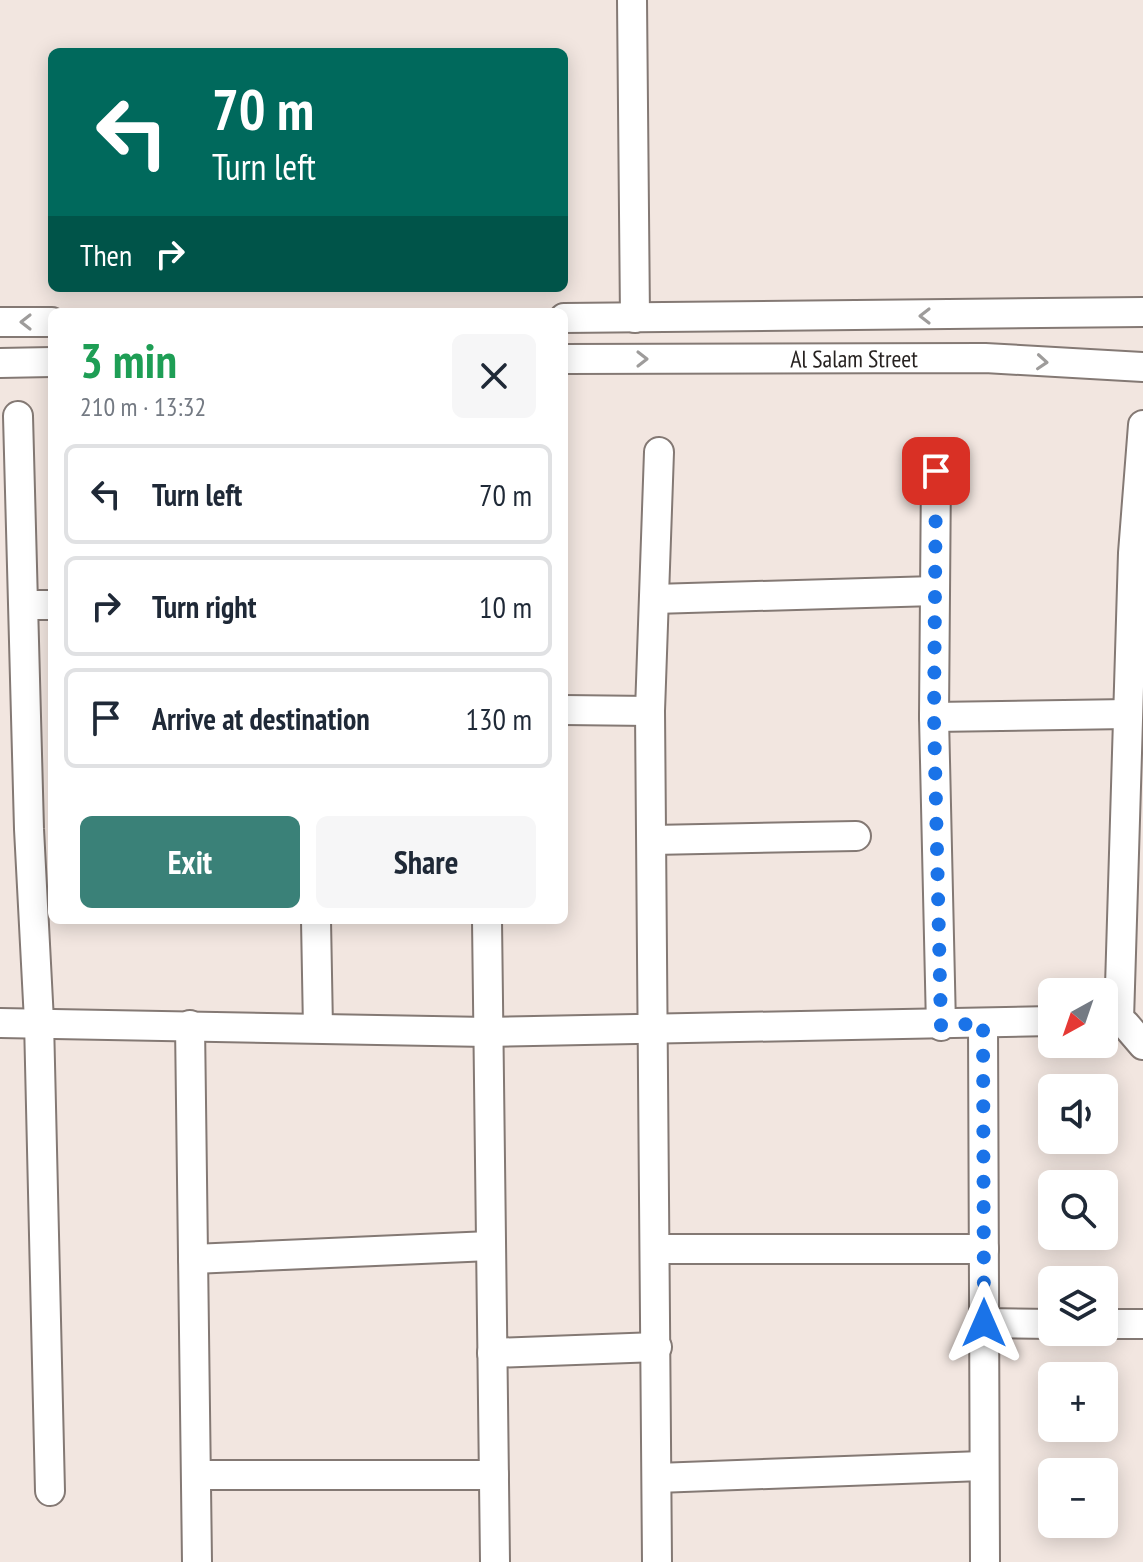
<!DOCTYPE html>
<meta charset="utf-8">
<style>
:root{--surface:#fff;--page:#f6f6f7;--text:#1f2937;--muted:#747a83;--line:#e0e1e3;--accent:#3a8178}
body{margin:0;font-family:"PT Sans Narrow",sans-serif;background:var(--page);color:var(--text);height:100vh;display:flex;flex-direction:column;font-size:30px;white-space:nowrap}
*{box-sizing:border-box;margin:0}
p{font-size:26px;color:var(--muted)}
.icon{flex:none;width:44px;height:44px;fill:none;stroke:currentColor;stroke-width:2;stroke-linecap:round;stroke-linejoin:round}
.map{position:relative;flex:1;overflow:hidden}
.side{position:absolute;left:48px;top:308px;width:520px;height:616px;display:flex;flex-direction:column;background:var(--surface);border-radius:12px;box-shadow:0 4px 20px #0003}
.side>*{flex:none}
.top-card{position:absolute;left:48px;top:48px;width:520px;height:244px;border-radius:12px;box-shadow:0 4px 20px #0003;background:#00695c;color:#fff;overflow:hidden}
.needle{width:52px;rotate:220deg}
.controls{position:absolute;left:1038px;top:978px;display:grid;gap:16px}
.controls a{display:grid;place-items:center;width:80px;height:80px;border-radius:12px;background:var(--surface);box-shadow:0 4px 20px #0003;font-size:40px}
.pin{position:absolute;display:grid;place-items:center;width:68px;height:68px;color:#fff;margin:-34px;border-radius:16px;box-shadow:0 4px 12px #0006}
.me{position:absolute;width:88px;margin:-44px;rotate:0deg;stroke-linejoin:round;filter:drop-shadow(0 0 6px #0008)}
.turn{display:flex;align-items:center;gap:28px;height:168px;padding:0 32px;font-size:36px}
.turn .icon{width:104px;height:104px;stroke-width:2.5}
.turn b{display:block;font-size:56px;line-height:68px}
.then{display:flex;align-items:center;height:76px;padding:0 32px;background:#0003;gap:16px;font-size:30px}
.round{display:grid;place-items:center;flex:none;width:84px;height:84px;border-radius:12px;background:var(--page)}
.summary{display:flex;align-items:center;justify-content:space-between;height:136px;padding:0 32px}
h1{font-size:48px;font-weight:700;line-height:60px;color:#1e9e55}
.action{display:flex;gap:16px;margin-top:auto;padding:16px 32px}
.action a{flex:1;height:92px;border-radius:12px;background:var(--accent);color:#fff;font-size:32px;font-weight:700;line-height:92px;text-align:center}
.action a+a{background:var(--page);color:var(--text)}
ul{padding:0;list-style:none}
li{display:flex;align-items:center;gap:24px;height:100px;margin:0 16px 12px;padding:0 16px;border:4px solid var(--line);border-radius:12px}
li div{flex:1}
li b{display:block;font-size:30px}
li em{font-style:normal}
.map>svg:first-child{display:block}
</style>
<div class="map">
<svg width="1143" height="1562" viewBox="0 0 1143 1562">
<rect width="100%" height="100%" fill="#f2e6e0"/>
<g fill="none" stroke-linecap="round" stroke-linejoin="round">
<defs>
<g id="minor">
<polyline points="632,0 635,318"/>
<polyline points="564,318 1143,312"/>
<polyline points="0,322 52,322"/>
<path id="s1" d="M564,359L985,358L1143,367"/>
<polyline points="0,363 52,362"/>
<polyline points="18,416 29,829 39,1021 50,1491"/>
<polyline points="936,471 934,717 941,1026"/>
<polyline points="654,599 935,591"/>
<polyline points="24,605 52,605"/>
<polyline points="564,710 650,711"/>
<polyline points="934,717 1128,714"/>
<polyline points="652,840 856,836"/>
<polyline points="316,920 318,1028"/>
<polyline points="487,920 495,1562"/>
<polyline points="1104,1020 1125,1024 1143,1045"/>
<polyline points="1119,1020 1133,553 1143,425"/>
<polyline points="0,1023 487,1032 1052,1021"/>
<polyline points="983,1023 985,1562"/>
<polyline points="190,1025 197,1562"/>
<polyline points="656,1249 984,1249"/>
<polyline points="193,1259 490,1246"/>
<polyline points="984,1323 1052,1324"/>
<polyline points="1104,1324 1143,1324"/>
<polyline points="492,1353 657,1347"/>
<polyline points="196,1475 494,1475"/>
<polyline points="657,1478 982,1466"/>
<polyline points="657,1562 650,711 659,452"/>
</g>
</defs>
<use href="#minor" stroke="#847974" stroke-width="32"/>
<use href="#minor" stroke="#fff" stroke-width="28"/>
</g>
<defs><path id="oneway-chevron" d="M-2-3.5L2.5 0L-2 3.5" fill="none" stroke-width="1.6" stroke-linecap="round" stroke-linejoin="round" transform="scale(2)"/></defs>
<g stroke="#9e9c9b">
<use href="#oneway-chevron" transform="translate(925 316) rotate(180)"/>
<use href="#oneway-chevron" transform="translate(26 322) rotate(180)"/>
<use href="#oneway-chevron" transform="translate(642 359)"/>
<use href="#oneway-chevron" transform="translate(1042 362) rotate(4)"/>
</g>
<g fill="none" stroke-linecap="round" stroke-linejoin="round">
<polyline stroke="#1a73e8" stroke-width="14" stroke-dasharray="0 25.2" points="936,471 934,717 941,1026 983,1023 984,1323"/>
</g>
<g text-anchor="middle" dominant-baseline="central" stroke-width="6" stroke-linejoin="round" paint-order="stroke">
<g font-size="24" fill="#272220" stroke="#fff">
<text stroke="none"><textPath href="#s1" startOffset="290">Al Salam Street</textPath></text>
</g>
</g>
</svg>
<div class="controls">
<a><svg class="needle" viewBox="-14 -14 28 28"><path d="M0-13l5 13h-10z" fill="#e53935"/><path d="M0 13l5-13h-10z" fill="#747a83"/></svg></a>
<a><svg class="icon" aria-label="sound" viewBox="0 0 24 24"><path d="M4 9h4l5-4v14l-5-4H4zM17 9q2 3 0 6"/></svg></a>
<a><svg class="icon" aria-label="search" viewBox="0 0 24 24"><circle cx="10" cy="10" r="6"/><path d="M15 15l6 6"/></svg></a>
<a><svg class="icon" aria-label="layers" viewBox="0 0 24 24"><path d="M12 4l9 5-9 5-9-5zM3 14l9 5 9-5"/></svg></a>
<a>+</a>
<a>−</a>
</div>
<div class="pin" style="left:936px;top:471px;background:#d93025"><svg class="icon" aria-label="arrive" viewBox="0 0 24 24"><path d="M6 21V4h12l-3 4 3 4H6"/></svg></div>
<svg class="me" style="left:984px;top:1323px" viewBox="-20 -20 40 40"><path d="M0-17L14 15 0 8-14 15z" fill="#1a73e8" stroke="#fff" stroke-width="4"/></svg>
<div class="top-card">
<div class="turn"><svg class="icon" aria-label="left" viewBox="0 0 24 24"><path d="M17 20v-9H6M10 6l-5 5 5 5"/></svg><div><b>70 m</b>Turn left</div></div>
<div class="then">Then<svg class="icon" aria-label="right" viewBox="0 0 24 24"><path d="M7 20v-9h11M14 6l5 5-5 5"/></svg></div>
</div>
<section class="side">
<div class="summary"><div><h1>3 min</h1><p>210 m · 13:32</p></div><a class="round"><svg class="icon" aria-label="close" viewBox="0 0 24 24"><path d="M6 6l12 12M18 6L6 18"/></svg></a></div>
<ul>
<li><svg class="icon" aria-label="left" viewBox="0 0 24 24"><path d="M17 20v-9H6M10 6l-5 5 5 5"/></svg><div><b>Turn left</b></div><em>70 m</em></li>
<li><svg class="icon" aria-label="right" viewBox="0 0 24 24"><path d="M7 20v-9h11M14 6l5 5-5 5"/></svg><div><b>Turn right</b></div><em>10 m</em></li>
<li><svg class="icon" aria-label="arrive" viewBox="0 0 24 24"><path d="M6 21V4h12l-3 4 3 4H6"/></svg><div><b>Arrive at destination</b></div><em>130 m</em></li>
</ul>
<div class="action"><a>Exit</a><a>Share</a></div>
</section>
</div>
